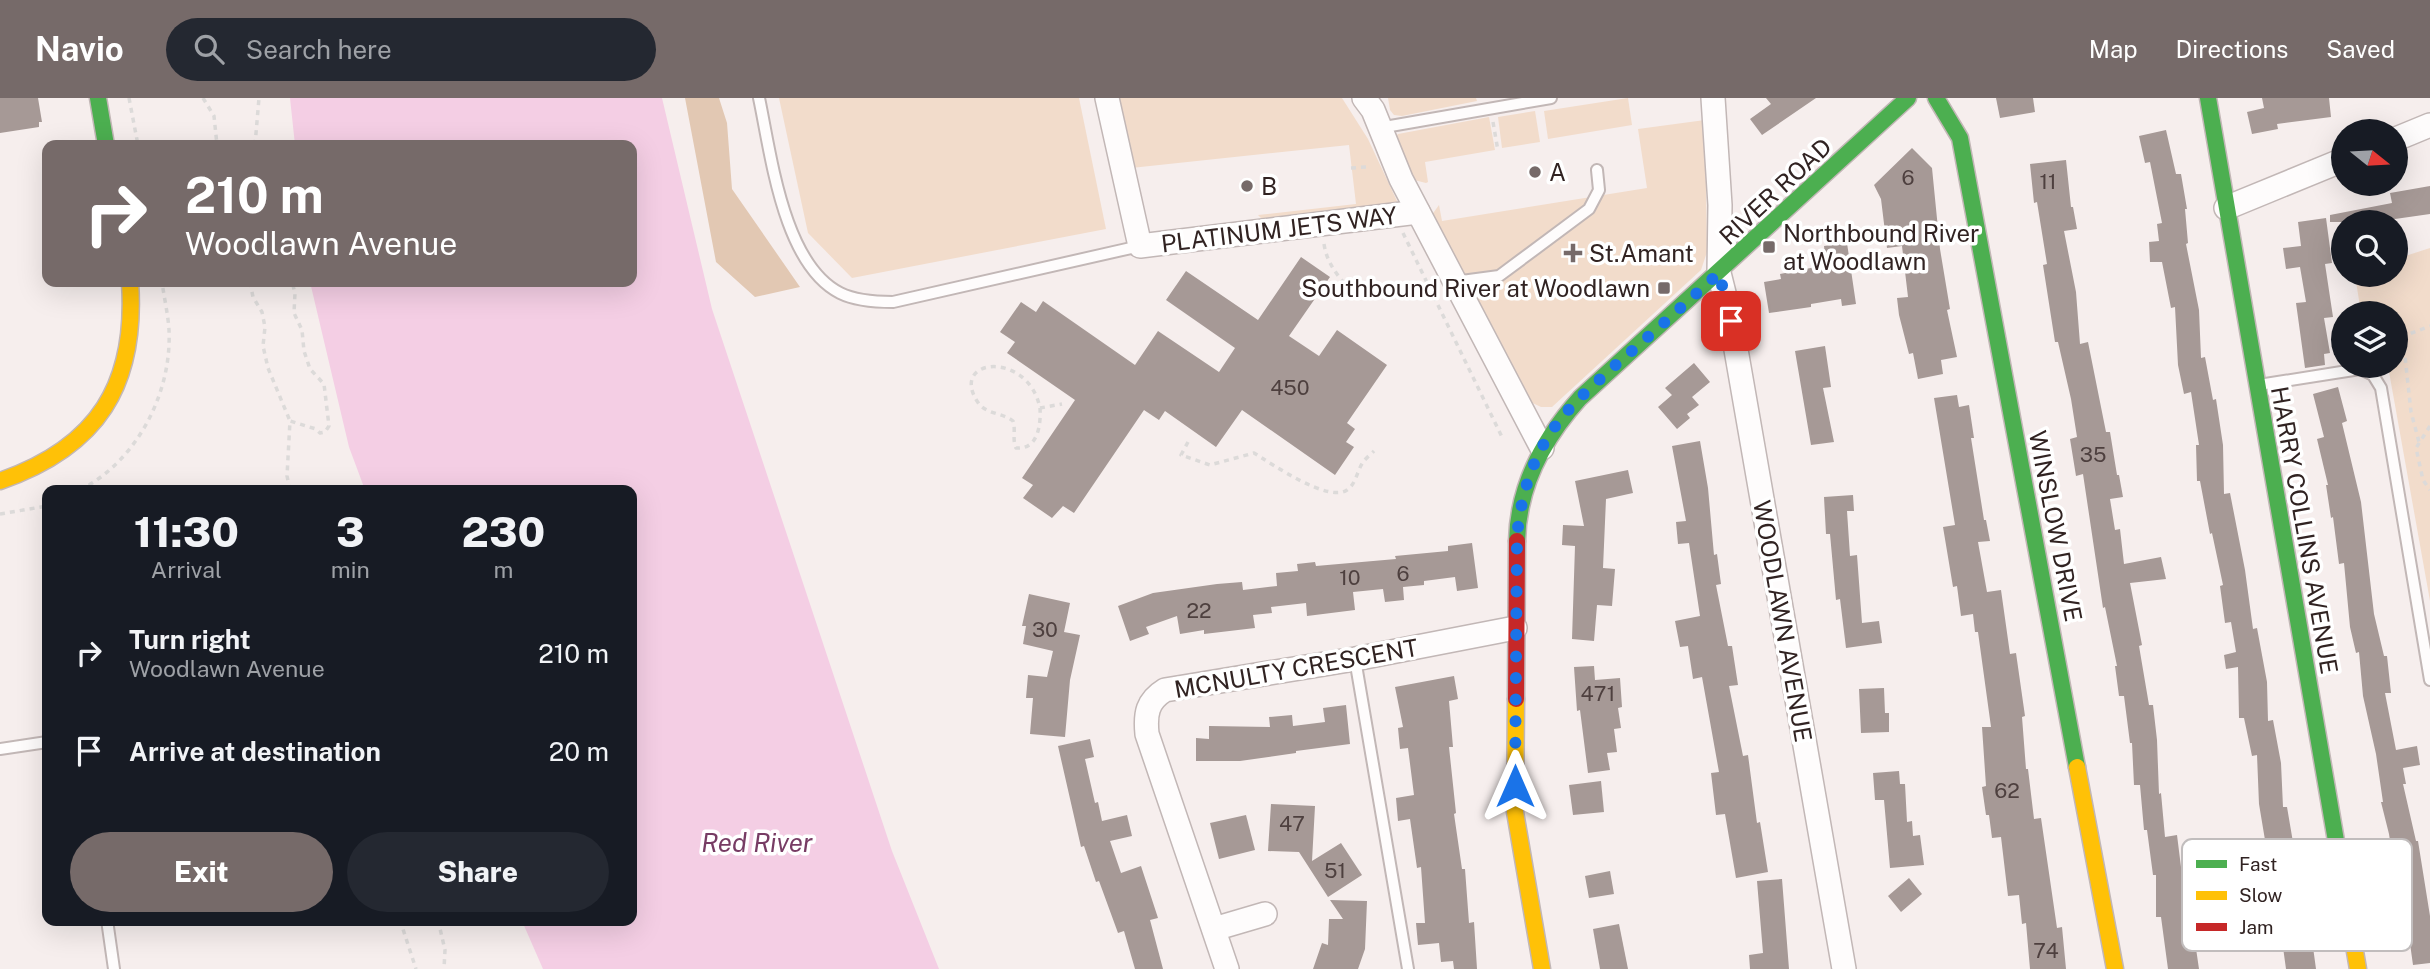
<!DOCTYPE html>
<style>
:root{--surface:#171b24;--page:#242831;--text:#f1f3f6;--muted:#9ea1a6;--accent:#766a69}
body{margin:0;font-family:"Public Sans",sans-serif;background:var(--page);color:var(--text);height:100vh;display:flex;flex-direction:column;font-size:26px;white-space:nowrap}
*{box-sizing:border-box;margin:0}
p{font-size:23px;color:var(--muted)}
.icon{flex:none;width:38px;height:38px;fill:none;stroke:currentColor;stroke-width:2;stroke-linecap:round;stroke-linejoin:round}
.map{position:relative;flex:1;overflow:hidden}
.sheet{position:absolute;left:42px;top:387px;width:595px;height:441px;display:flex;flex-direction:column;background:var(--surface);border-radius:14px;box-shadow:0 7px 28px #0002}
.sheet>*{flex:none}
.guide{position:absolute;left:42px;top:42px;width:595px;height:147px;border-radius:14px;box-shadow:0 7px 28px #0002;background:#766a69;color:#fff;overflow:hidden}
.needle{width:46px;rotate:108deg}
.controls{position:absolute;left:2331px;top:21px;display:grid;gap:14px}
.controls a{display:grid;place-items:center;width:77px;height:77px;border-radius:50%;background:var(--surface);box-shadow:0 7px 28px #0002;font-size:35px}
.pin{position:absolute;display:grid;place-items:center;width:60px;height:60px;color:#fff;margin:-30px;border-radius:14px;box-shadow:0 4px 10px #0006}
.me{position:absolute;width:77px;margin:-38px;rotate:0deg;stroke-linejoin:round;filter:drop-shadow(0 0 5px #0008)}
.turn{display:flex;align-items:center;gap:24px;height:147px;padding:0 28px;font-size:32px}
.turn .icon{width:91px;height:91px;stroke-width:2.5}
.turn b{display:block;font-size:49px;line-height:60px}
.eta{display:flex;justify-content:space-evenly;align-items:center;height:119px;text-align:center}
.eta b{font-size:42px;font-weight:800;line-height:49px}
.button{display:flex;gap:14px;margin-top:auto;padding:14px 28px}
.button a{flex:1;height:80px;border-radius:42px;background:var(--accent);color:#fff;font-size:28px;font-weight:800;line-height:80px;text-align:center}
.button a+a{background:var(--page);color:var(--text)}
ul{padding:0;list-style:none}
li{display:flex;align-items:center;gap:21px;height:98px;padding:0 28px}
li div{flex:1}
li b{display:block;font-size:26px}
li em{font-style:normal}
header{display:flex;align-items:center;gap:42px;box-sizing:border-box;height:98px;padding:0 35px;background:var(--accent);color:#fff}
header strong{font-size:33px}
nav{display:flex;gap:38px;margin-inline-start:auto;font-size:24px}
.search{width:490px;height:63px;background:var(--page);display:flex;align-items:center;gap:18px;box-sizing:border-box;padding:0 24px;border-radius:38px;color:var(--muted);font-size:26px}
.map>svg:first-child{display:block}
</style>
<header>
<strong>Navio</strong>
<div class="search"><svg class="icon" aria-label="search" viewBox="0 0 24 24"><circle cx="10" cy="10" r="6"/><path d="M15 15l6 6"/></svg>Search here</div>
<nav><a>Map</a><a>Directions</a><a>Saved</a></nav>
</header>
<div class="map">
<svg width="2430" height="871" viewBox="0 0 2430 871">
<rect width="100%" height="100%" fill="#f6eeed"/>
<g fill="#f2dccb">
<polygon points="779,0 1079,0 1106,131 852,180 808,135"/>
<polygon points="1114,0 1342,0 1368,41 1397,103 1394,109 1264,123 1258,117 1356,106 1349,47 1131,70"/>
<polygon points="1388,0 1476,0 1477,3 1402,18 1394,17 1390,12"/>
<polygon points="1628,0 1632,27 1548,41 1544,13"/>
<polygon points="1535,13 1540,44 1502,50 1498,19"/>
<polygon points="1489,19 1495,52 1425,64 1428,84 1426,85 1414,82 1409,77 1395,39 1398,36"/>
<polygon points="1705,22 1707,154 1701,172 1552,309 1541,309 1524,301 1431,118 1439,107 1442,123 1647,90 1638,31"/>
<polygon points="2430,150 2430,503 2388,268 2396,268 2396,215 2361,215 2355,177 2396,177 2396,161"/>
</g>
<polygon fill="#e2c8b3" points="685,0 719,0 727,25 732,91 800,189 755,199 716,164"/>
<polygon fill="#f4cee4" points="290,0 662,0 712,211 892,753 939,871 543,871 522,823 632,822 632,392 365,392 349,349 310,184 632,184 632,47 295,47"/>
<g fill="#a69996">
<polygon points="0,0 38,0 42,24 39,24 39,29 0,35"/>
<polygon points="1766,0 1816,0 1762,37 1750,21 1771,6"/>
<polygon points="1996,0 2033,0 2035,14 2000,20"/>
<polygon points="2262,0 2329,0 2331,19 2277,26 2278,31 2252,36 2247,14 2264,10"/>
<polygon points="2166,32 2176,76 2181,76 2187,111 2185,111 2188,145 2186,146 2199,212 2201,260 2205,259 2213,302 2216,301 2223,347 2224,396 2230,395 2245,472 2253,531 2257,530 2267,584 2268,623 2273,622 2281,665 2283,709 2287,709 2295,756 2297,756 2308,850 2313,849 2316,871 2286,871 2282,842 2279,842 2275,795 2273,795 2268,748 2266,748 2259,706 2257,657 2252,658 2244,620 2239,620 2238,569 2226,571 2224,557 2236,554 2231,524 2225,525 2220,488 2223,487 2212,435 2210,436 2200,383 2197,383 2196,347 2199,347 2191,294 2184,296 2178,267 2175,209 2171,210 2162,164 2150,164 2149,144 2159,143 2157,126 2162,125 2150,64 2145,65 2139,38"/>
<polygon points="1912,50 1932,70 1940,151 1950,211 1947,212 1957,259 1941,262 1943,276 1918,281 1913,255 1909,256 1899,217 1897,200 1908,199 1902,148 1887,150 1881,101 1874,87"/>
<polygon points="2066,62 2071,109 2073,109 2077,131 2064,133 2076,194 2080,246 2088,244 2106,334 2110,334 2117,377 2119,377 2123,399 2110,401 2115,432 2120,431 2124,466 2161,459 2166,481 2130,485 2142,547 2139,548 2149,607 2153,607 2157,642 2159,696 2161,695 2165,739 2177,737 2184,793 2184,824 2192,823 2199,871 2168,871 2161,819 2156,819 2156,777 2153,777 2147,732 2144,732 2140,687 2134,687 2132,645 2130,645 2124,598 2119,598 2115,568 2117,568 2105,509 2103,510 2083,376 2076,378 2070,341 2077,339 2071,301 2058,244 2055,244 2043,167 2047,166 2037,104 2034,105 2030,66"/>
<polygon points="2430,88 2430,116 2388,122 2388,124 2330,124 2330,117 2392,105 2390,95"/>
<polygon points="2326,120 2332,165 2325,166 2333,219 2324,220 2330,255 2324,256 2325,267 2305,270 2296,205 2306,204 2300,169 2286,171 2283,150 2301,148 2298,124"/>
<polygon points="1847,145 1856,206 1842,208 1841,201 1811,206 1811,209 1769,215 1764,184 1781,181 1780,176 1826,167 1824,148"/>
<polygon points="1301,159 1330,179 1289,238 1319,258 1337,232 1387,267 1347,325 1355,331 1346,344 1354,349 1335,377 1242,312 1216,349 1165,313 1159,322 1144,312 1074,415 1063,408 1052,420 1023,400 1033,387 1022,380 1075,302 1007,255 1015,244 1000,234 1021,204 1036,214 1043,203 1135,267 1158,233 1219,274 1235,250 1166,202 1186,173 1258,222"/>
<polygon points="1825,248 1831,289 1823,290 1834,344 1811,347 1795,253"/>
<polygon points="1694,265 1710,284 1692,299 1699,307 1687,316 1690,320 1677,331 1658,309 1672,297 1665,290"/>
<polygon points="2338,289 2347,323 2342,325 2361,404 2374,516 2384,558 2387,558 2391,595 2385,595 2396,652 2417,648 2420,667 2403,670 2406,686 2403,686 2416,743 2418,743 2430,818 2430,865 2413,867 2407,824 2406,825 2403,810 2400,810 2389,736 2381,704 2383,704 2376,656 2363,598 2359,554 2356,555 2350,529 2344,465 2339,466 2333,419 2331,420 2326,387 2328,387 2317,341 2324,339 2313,296"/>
<polygon points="1957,297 1959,309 1969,307 1974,340 1971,340 1984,422 1986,422 1990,443 1978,444 1987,494 2001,492 2010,556 2016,555 2025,618 2022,619 2026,671 2028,671 2034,721 2041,720 2057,830 2062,829 2066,871 2030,871 2026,825 2022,826 2019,797 2008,798 2001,739 1992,740 1989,717 1986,717 1982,689 1986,688 1982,629 1991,629 1978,534 1975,534 1973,516 1961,518 1957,488 1953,489 1943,429 1955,427 1934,300"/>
<polygon points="1700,343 1708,390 1714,457 1717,456 1721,486 1716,487 1728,548 1732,548 1738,587 1729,588 1743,658 1748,657 1757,725 1760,724 1768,774 1736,780 1725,716 1716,717 1711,675 1719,674 1702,579 1693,581 1688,548 1680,549 1675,523 1700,518 1689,445 1678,446 1676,424 1686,423 1672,348"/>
<polygon points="1628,372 1633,395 1606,401 1603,470 1615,471 1612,508 1597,507 1594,543 1572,541 1575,448 1562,447 1563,427 1584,428 1575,383"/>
<polygon points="1853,397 1854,413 1847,413 1850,458 1857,457 1862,525 1879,523 1882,545 1846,550 1840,501 1836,502 1830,436 1826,436 1824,399"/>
<polygon points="1472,445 1478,490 1457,493 1455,479 1424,483 1424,487 1403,489 1404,502 1385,504 1383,491 1353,494 1355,512 1307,518 1306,505 1271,509 1272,515 1253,517 1255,530 1204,536 1204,532 1180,536 1177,518 1146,529 1149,536 1130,543 1118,508 1153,495 1217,486 1242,484 1243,492 1277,488 1276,475 1298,473 1297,466 1315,464 1316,468 1396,461 1395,458 1448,453 1448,448"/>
<polygon points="1029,496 1070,505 1064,534 1080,537 1070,582 1065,639 1030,636 1033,600 1026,600 1028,577 1047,579 1053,553 1023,546 1026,528 1022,528"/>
<polygon points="1594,568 1595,582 1620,580 1622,609 1618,610 1621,630 1614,631 1617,654 1607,655 1610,672 1588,675 1580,612 1577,613 1574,569"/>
<polygon points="1454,578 1458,601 1449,603 1453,649 1449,649 1456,715 1454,716 1462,771 1465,771 1469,825 1474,824 1477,871 1454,871 1453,863 1441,864 1439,845 1418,847 1416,825 1425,825 1421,769 1417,770 1410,721 1398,723 1396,700 1414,697 1408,650 1400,651 1398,630 1403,629 1395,589"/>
<polygon points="1884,590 1885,615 1889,615 1889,634 1861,635 1859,591"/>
<polygon points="1346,607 1350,646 1296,653 1296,655 1240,663 1196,663 1196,640 1209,641 1209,628 1270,629 1269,619 1292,617 1293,628 1325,624 1323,610"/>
<polygon points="1090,641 1094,659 1085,661 1095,705 1098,704 1102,723 1127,717 1132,738 1110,743 1121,775 1141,768 1158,820 1150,822 1163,871 1135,871 1124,833 1118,835 1099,783 1096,784 1084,748 1081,749 1058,648"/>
<polygon points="1899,673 1900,686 1905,686 1907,724 1912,723 1913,738 1920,737 1924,767 1890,770 1884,702 1875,702 1873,675"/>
<polygon points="1601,683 1604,714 1573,717 1569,687"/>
<polygon points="1271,706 1315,708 1312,763 1341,745 1362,777 1328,799 1299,754 1268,753"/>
<polygon points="1246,717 1255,752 1219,761 1210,725"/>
<polygon points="1610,773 1614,796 1589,800 1585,778"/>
<polygon points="1909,780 1922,796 1901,814 1888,798"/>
<polygon points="1782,781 1789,871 1750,871 1749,857 1763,855 1757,783"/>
<polygon points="1330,802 1367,803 1365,851 1358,871 1313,871 1322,845 1328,847 1329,821 1343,821"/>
<polygon points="1619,826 1628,871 1600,871 1593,831"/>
</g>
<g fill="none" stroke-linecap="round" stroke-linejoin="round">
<defs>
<g id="lane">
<path d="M759,0C771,56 783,166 840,195C856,203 875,204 893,204L1140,148"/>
<polyline points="1379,30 1551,0"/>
<polyline points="1454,184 1499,178 1589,111 1599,92 1597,72"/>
<polyline points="2259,287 2360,271 2373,277 2381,290 2430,582"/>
<polyline points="1355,561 1408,871"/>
<polyline points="0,651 47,644"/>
<polyline points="107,822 114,871"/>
</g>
<g id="street">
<polyline points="1107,0 1140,148 1418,114"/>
<polyline points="1364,0 1373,12 1401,81 1542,350"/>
<polyline points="1713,0 1720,107 1719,175 1731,223 1844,871"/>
<polyline points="2396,41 2430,27"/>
<polyline points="2226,110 2343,62"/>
<polyline points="1214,831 1265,816"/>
<path d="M1227,871L1147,636C1145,616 1147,603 1165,592L1355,561L1515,530"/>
</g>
<g id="fast">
<polyline points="98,0 106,47"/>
<polyline points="1936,0 1960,40 2077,669"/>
<polyline points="2208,0 2340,766"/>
<path d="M1517,443C1518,388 1544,340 1580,300L1908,0"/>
</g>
<g id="slow">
<path d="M0,383C98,349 137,287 130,184"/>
<polyline points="1516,601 1515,714 1542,871"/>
<polyline points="2077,669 2115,871"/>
<polyline points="2340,766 2358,871"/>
</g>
<polyline id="jam" points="1516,601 1517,443"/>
</defs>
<use href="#lane" stroke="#c2b7b6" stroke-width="14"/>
<use href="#street" stroke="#c2b7b6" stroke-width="26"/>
<use href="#fast" stroke="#c2b7b6" stroke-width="19"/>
<use href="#slow" stroke="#c2b7b6" stroke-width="19"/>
<use href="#jam" stroke="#c2b7b6" stroke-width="19"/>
<g stroke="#dcdad9" stroke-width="3.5" stroke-dasharray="5 5" stroke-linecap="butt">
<polyline points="129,0 138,47"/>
<polyline points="203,0 214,18 217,47"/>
<polyline points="1493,24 1498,53"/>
<polyline points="255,47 259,0"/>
<polyline points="1351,70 1366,69"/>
<polyline points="1403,135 1503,341"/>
<path d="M1324,146C1327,166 1338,178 1351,193"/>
<polyline points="250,184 253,199 262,214 265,229 263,248 268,270 290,323"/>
<polyline points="2403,240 2411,314 2419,344"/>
<polyline points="2396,248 2404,238 2430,228"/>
<path d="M1040,310C1041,327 1038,352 1016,350C1012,341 1016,332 1013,323C1003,315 987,316 979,306C946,260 1028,251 1040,310L1062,306"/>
<polyline points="2430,328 2416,350 2423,382 2430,392"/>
<path d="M1188,344L1181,357L1210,367L1254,355C1272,366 1328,405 1347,392C1356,386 1357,373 1363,364C1366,360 1371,356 1374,353"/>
<path d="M80,392C137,363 172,295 169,232C168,216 164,199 162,184"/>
<polyline points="290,392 287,378 290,323 316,331 320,335 325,334 329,328 324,286 310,271 304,253 302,232 294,215 295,195 292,184"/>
<polyline points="0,416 47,408"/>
<polyline points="400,822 416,871"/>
<polyline points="438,822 445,852 444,871"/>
</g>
<use href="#lane" stroke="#fefcfc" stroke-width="10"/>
<use href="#street" stroke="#fefcfc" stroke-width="23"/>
<use href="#fast" stroke="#4caf50" stroke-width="16"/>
<use href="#slow" stroke="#ffc107" stroke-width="16"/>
<use href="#jam" stroke="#c62828" stroke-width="16"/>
</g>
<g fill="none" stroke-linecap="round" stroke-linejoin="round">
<path stroke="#1a73e8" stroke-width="12" stroke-dasharray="0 21.6" d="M1515,688L1517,438C1521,400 1530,365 1552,333C1570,306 1596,285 1619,264C1653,235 1686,205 1719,175L1731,223"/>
</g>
<g fill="#766a69" stroke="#fff" stroke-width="2.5">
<circle cx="1535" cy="74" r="7"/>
<circle cx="1247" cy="88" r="7"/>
<rect x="1762" y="142" width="14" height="14" rx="3.5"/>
<path d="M1569.5 144.5h7v7h7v7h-7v7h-7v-7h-7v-7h7z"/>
<rect x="1657" y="183" width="14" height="14" rx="3.5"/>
</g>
<g text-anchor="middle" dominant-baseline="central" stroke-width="7" stroke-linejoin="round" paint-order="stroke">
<g font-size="21" fill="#4e403f">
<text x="1908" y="79">6</text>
<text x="2048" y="83">11</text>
<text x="1290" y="289">450</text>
<text x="2093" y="356">35</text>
<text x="1403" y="475">6</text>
<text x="1350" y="479">10</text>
<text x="1199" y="512">22</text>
<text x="1045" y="531">30</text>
<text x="1598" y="595">471</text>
<text x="2007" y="692">62</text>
<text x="1292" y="725">47</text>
<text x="1335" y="772">51</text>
<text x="2046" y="852">74</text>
</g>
<g font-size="24" fill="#312322" stroke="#fff" text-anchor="start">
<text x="1549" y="74">A</text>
<text x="1261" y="88">B</text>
<text x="1783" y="135">Northbound River<tspan x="1783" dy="28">at Woodlawn</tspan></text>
<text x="1589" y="155">St.Amant</text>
<text x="1650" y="190" text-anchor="end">Southbound River at Woodlawn</text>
</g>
<g font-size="24" fill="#312322" stroke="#fff">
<text transform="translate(1775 93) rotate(-43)">RIVER ROAD</text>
<text transform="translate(1279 131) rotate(-7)">PLATINUM JETS WAY</text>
<text transform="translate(2056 428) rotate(79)">WINSLOW DRIVE</text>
<text transform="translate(2305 432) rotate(80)">HARRY COLLINS AVENUE</text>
<text transform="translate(1783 523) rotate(80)">WOODLAWN AVENUE</text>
<text transform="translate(1296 570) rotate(-10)">MCNULTY CRESCENT</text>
</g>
<g font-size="26" font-style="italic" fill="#773c64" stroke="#fff">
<text x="757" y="744">Red River</text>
</g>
</g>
<rect x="2182" y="741" width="230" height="112" rx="10" fill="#fff" stroke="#c1bdbd" stroke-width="2"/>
<rect x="2196" y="762" width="31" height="8" fill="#4caf50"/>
<rect x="2196" y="793" width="31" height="9" fill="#ffc107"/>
<rect x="2196" y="825" width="31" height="8" fill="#c62828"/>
<g font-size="19" fill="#312322">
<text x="2239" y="773">Fast</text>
<text x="2239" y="804">Slow</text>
<text x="2239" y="836">Jam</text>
</g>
</svg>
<div class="controls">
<a><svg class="needle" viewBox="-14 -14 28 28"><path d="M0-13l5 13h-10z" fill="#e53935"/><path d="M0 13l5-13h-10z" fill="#9ea1a6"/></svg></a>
<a><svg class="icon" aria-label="search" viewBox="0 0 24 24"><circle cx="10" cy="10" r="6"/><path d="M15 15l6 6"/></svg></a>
<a><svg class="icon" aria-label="layers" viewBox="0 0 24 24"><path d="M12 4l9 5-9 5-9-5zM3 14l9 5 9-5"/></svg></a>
</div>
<div class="pin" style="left:1731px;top:223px;background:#d93025"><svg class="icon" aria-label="arrive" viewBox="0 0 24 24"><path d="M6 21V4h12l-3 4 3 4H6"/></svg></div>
<svg class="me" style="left:1515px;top:688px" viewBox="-20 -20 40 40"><path d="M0-17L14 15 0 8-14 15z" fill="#1a73e8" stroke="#fff" stroke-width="4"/></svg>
<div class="guide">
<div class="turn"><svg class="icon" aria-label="right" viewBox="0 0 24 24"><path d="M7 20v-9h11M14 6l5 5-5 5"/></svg><div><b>210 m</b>Woodlawn Avenue</div></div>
</div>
<section class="sheet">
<div class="eta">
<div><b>11:30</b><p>Arrival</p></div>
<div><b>3</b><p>min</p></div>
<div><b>230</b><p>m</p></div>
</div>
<ul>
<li><svg class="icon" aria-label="right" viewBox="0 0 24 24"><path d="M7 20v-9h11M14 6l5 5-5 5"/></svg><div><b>Turn right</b><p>Woodlawn Avenue</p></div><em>210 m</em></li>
<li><svg class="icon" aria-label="arrive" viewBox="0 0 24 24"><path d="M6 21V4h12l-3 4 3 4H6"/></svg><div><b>Arrive at destination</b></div><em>20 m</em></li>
</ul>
<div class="button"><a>Exit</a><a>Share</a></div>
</section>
</div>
